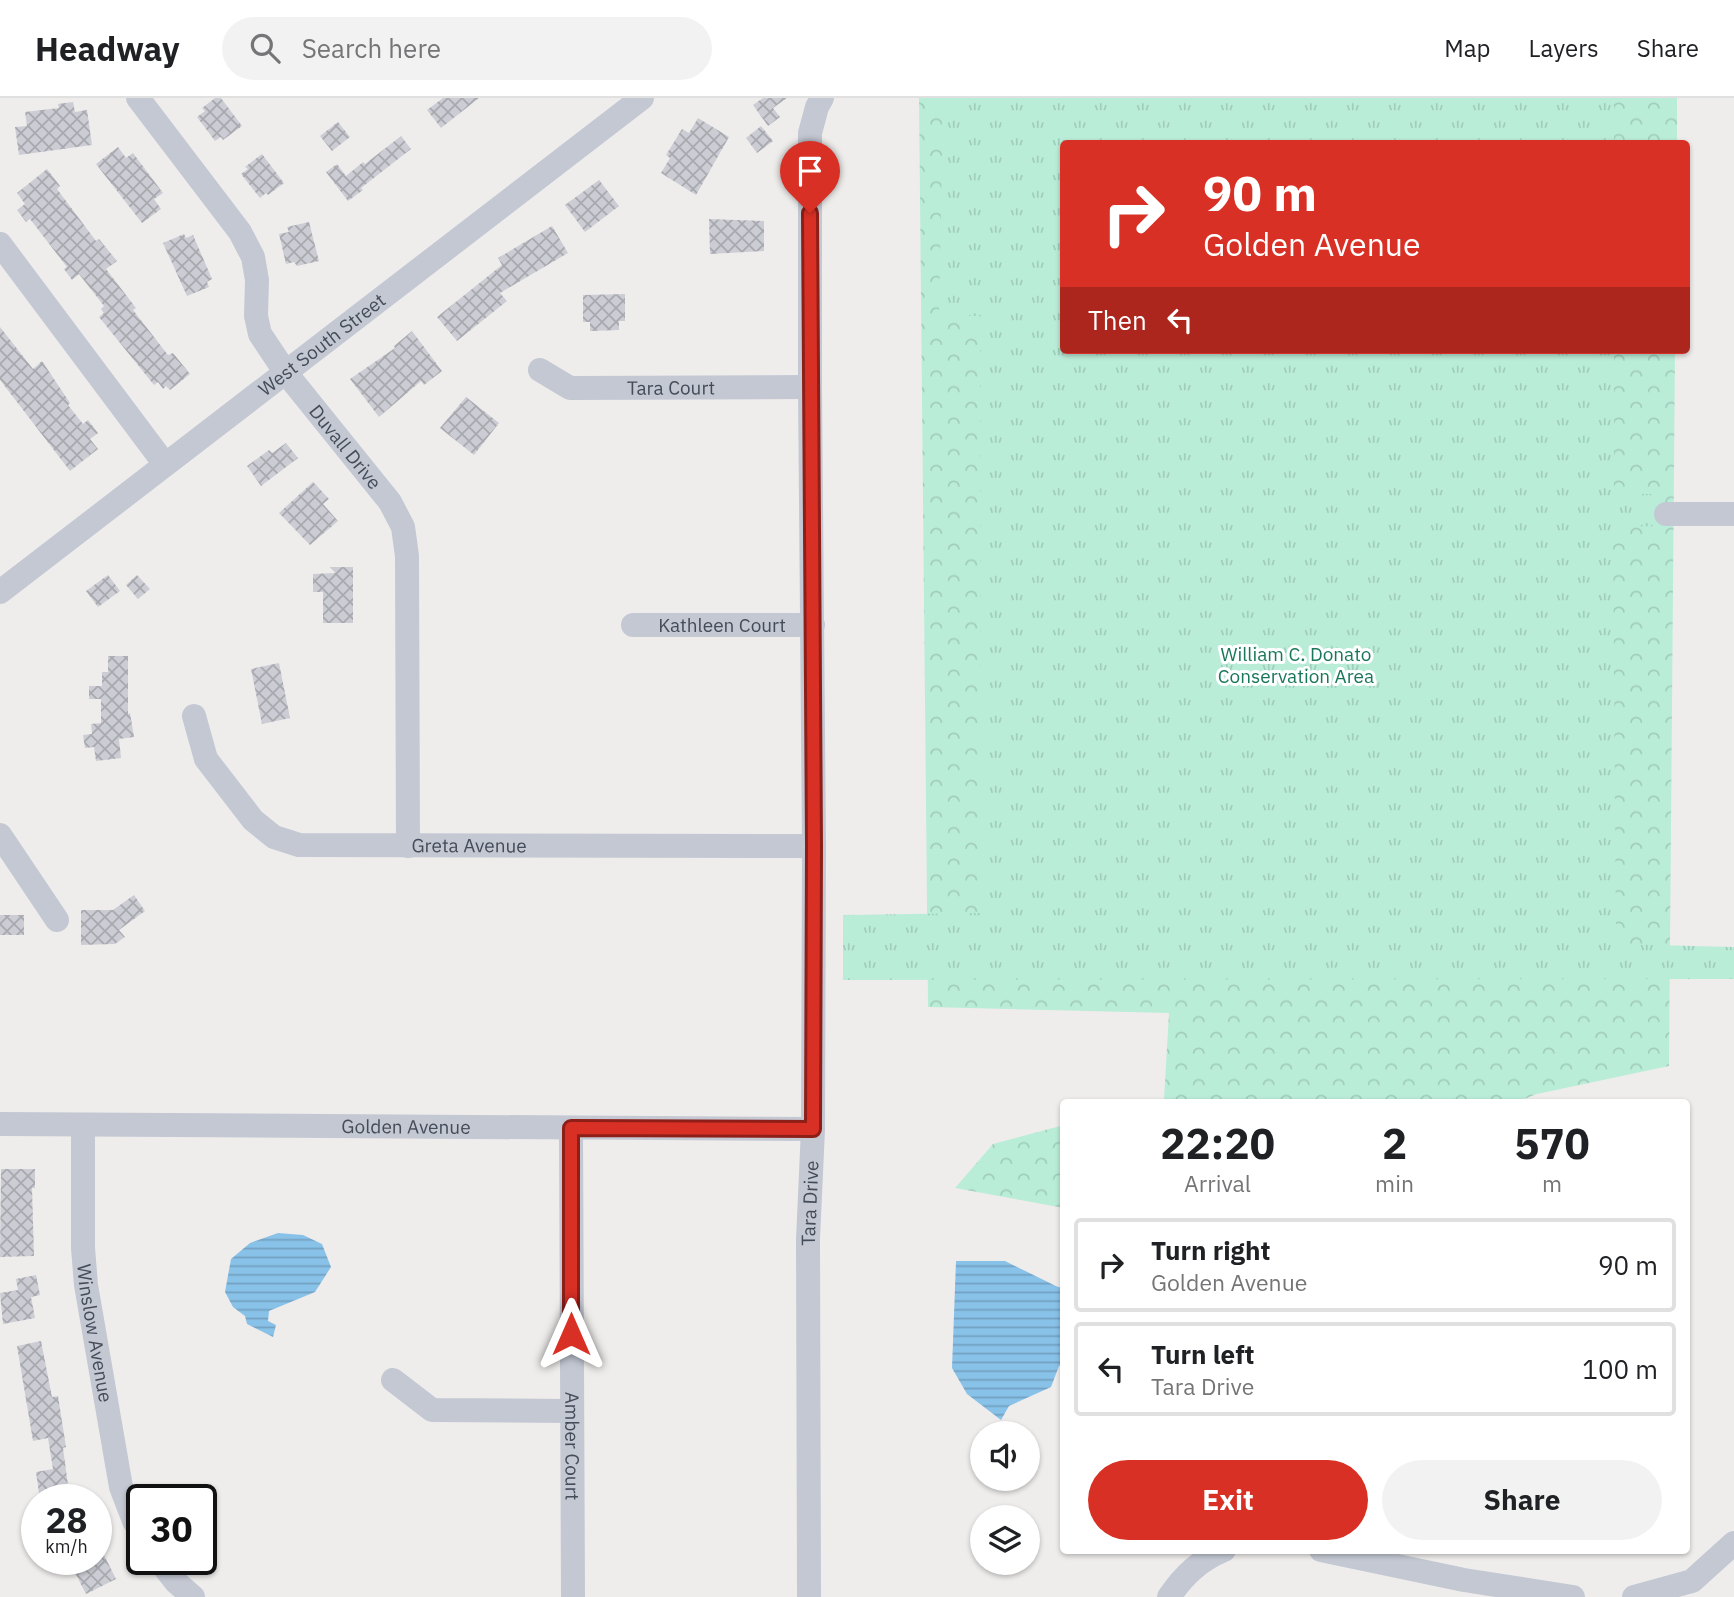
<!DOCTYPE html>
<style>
:root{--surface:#fff;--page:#f2f2f2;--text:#202124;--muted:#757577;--line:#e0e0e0;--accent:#d93025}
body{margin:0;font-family:"IBM Plex Sans",sans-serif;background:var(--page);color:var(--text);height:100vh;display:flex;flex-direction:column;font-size:26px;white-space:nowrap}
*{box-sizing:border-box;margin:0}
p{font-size:23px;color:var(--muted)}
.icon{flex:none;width:38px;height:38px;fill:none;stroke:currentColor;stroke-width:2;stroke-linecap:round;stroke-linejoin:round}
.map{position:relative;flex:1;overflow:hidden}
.side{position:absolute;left:1060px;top:1001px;width:630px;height:455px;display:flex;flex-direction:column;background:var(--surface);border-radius:7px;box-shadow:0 2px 5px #0004}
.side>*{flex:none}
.hud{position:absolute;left:1060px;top:42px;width:630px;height:214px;border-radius:7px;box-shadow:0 2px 5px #0004;background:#d93025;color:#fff;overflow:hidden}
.buttons{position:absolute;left:970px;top:1323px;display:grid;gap:14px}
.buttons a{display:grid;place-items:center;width:70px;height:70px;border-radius:50%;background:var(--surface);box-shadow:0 2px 5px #0004;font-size:35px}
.speed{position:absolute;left:21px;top:1386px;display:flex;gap:14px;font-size:35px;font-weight:700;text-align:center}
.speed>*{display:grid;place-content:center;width:91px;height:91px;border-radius:50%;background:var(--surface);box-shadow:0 2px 5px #0004;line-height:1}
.speed small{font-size:18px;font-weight:400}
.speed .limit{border:4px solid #111;border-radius:10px;background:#fff;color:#111}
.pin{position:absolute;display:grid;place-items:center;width:60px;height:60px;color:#fff;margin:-72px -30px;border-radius:50% 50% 50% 0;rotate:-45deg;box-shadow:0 0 7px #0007}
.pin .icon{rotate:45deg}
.me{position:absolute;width:77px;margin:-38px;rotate:0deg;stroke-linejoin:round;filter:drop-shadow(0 0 5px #0008)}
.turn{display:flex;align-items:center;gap:24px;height:147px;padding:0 28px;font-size:32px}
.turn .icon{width:91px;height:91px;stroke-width:2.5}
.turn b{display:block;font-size:49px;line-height:60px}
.then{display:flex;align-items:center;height:66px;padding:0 28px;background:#0003;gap:14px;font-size:26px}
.eta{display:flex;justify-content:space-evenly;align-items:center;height:119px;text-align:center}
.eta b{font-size:42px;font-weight:700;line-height:49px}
.button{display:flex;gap:14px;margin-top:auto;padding:14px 28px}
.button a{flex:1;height:80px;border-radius:42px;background:var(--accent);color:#fff;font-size:28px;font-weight:700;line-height:80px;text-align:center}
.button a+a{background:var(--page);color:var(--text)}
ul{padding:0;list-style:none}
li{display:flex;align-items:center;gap:21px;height:94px;margin:0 14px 10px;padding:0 14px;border:4px solid var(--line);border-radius:7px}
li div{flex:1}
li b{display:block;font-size:26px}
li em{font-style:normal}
header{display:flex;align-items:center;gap:42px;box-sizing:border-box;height:98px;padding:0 35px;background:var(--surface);border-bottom:2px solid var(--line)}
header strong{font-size:33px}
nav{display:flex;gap:38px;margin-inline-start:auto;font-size:24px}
.search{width:490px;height:63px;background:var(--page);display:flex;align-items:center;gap:18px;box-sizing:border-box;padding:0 24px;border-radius:38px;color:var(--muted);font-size:26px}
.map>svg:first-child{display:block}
</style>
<header>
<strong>Headway</strong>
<div class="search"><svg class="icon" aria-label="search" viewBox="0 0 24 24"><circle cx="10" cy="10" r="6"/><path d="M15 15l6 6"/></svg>Search here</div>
<nav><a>Map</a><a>Layers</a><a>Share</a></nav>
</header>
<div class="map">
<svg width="1734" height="1499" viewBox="0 0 1734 1499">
<defs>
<pattern id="forest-crowns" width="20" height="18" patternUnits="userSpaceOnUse" patternTransform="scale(1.75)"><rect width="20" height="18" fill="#baedd8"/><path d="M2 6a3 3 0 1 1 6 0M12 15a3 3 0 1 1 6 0" fill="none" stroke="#a1cdbc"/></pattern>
<pattern id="park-tufts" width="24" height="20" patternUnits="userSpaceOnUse" patternTransform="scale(1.75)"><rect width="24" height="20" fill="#baedd8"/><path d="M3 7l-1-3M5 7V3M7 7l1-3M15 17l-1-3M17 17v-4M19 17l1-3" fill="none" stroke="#a1cdbc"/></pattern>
<pattern id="water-rules" width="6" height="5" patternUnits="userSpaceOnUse" patternTransform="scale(1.75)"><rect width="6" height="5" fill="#89c2e9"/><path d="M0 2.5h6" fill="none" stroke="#72a0c0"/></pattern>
<pattern id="building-cross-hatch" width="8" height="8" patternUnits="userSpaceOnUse" patternTransform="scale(1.75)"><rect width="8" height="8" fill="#cccdd4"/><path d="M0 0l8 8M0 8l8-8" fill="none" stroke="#a7a9af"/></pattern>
</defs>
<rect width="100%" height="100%" fill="#efedec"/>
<g fill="url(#forest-crowns)">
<polygon points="919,0 1677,0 1677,45 1064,46 1064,252 1675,252 1669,968 1537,996 1516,1004 1152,1004 1164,1001 1169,915 928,909"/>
<polygon points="1064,1027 1064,1110 955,1090 993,1046"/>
</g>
<polygon fill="url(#park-tufts)" points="943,0 1614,0 1614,45 1064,46 1064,252 1614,252 1614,396 1661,396 1660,428 1613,429 1616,846 1734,849 1734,881 843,882 843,817 981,815 980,218 939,217"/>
<g fill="url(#water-rules)">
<polygon points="278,1135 303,1137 322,1146 331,1169 315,1194 269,1213 268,1223 276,1227 273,1239 247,1226 245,1218 233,1209 225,1194 231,1161 250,1145"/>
<polygon points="956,1163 1005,1163 1058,1189 1064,1190 1064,1266 1059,1268 1051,1289 1009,1308 1001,1322 967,1296 952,1270"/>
</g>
<g fill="url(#building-cross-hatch)">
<polygon points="215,0 221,0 242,28 223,42 221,39 215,43 197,19 205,13 202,10"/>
<polygon points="443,0 479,0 441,30 427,12"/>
<polygon points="763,0 787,0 773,10 780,19 768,28 753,7"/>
<polygon points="73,4 75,14 87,12 92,47 19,57 15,29 27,28 25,14 59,10 58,6"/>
<polygon points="698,20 729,39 696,97 661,75 670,60 666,57 682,31 689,35"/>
<polygon points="338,24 350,39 332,53 320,38"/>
<polygon points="761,28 773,43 757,55 746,40"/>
<polygon points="401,38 411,51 361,90 363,92 348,103 326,74 337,66 346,78 363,64 365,66"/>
<polygon points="118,49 126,60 133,55 163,95 154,101 161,111 142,125 96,66"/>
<polygon points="262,56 284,85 268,97 266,95 260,100 241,76 248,71 245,69"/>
<polygon points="47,71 60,88 57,91 96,143 99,141 117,163 106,171 136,210 133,212 168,257 173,255 190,276 170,292 166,288 163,291 158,284 154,287 99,219 104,215 101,211 104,208 79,176 72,182 64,171 67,169 30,121 26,124 17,112 25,106 17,95"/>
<polygon points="599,82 619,108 585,134 565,107"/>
<polygon points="709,121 764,123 764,153 710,156"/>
<polygon points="309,124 319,163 297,168 294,164 286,166 279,136 289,134 287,129"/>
<polygon points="552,128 568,155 500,195 507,203 457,243 437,219 502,167 498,160"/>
<polygon points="184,136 186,140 193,137 212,181 207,184 209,189 187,198 163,145"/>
<polygon points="625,196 625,223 619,223 619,232 590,233 590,224 583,224 583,197"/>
<polygon points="0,229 33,271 42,263 70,305 68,307 83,326 88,322 98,335 90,341 98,351 70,373 0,282"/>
<polygon points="412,233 442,273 424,287 421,283 379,319 350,281 395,250 394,248"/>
<polygon points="466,299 499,325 474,357 440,330"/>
<polygon points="286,345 298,360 261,388 247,368 269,352 272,355"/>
<polygon points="313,384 329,401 323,406 338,423 310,447 279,415"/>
<polygon points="330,469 353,469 353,525 323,525 323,494 313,494 313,476 336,475"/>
<polygon points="108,477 120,493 98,509 86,493"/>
<polygon points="137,477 150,491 138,501 126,487"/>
<polygon points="108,558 128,558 128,616 130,615 134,639 119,641 121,660 96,663 94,649 85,650 83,637 92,636 91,626 101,625 101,601 89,601 89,588 102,588 102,574 108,574"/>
<polygon points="279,565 290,620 262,626 251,571"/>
<polygon points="134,797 145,813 119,832 125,839 115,846 81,847 81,812 113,812"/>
<rect x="0" y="817" width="24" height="20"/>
<polygon points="1,1071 35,1071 35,1090 32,1090 34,1158 0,1159"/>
<polygon points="36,1177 40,1197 31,1199 35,1220 3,1226 0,1195 18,1192 16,1181"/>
<polygon points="41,1243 52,1299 58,1298 66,1349 63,1350 70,1402 40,1402 36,1374 53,1371 48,1340 33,1343 17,1248"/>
<polygon points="96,1441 116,1481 86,1496 68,1461 96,1461"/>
</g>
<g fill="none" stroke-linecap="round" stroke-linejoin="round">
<g stroke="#c3c8d3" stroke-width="24">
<path id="s1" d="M138,0L240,134L253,159L257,182L256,218L260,236L286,275L390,404L403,429L407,458L408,748"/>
<polyline points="0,146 164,365"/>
<path id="s2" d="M540,272L570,290L810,289"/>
<polyline points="1666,416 1734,416"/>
<path id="s3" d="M0,494L642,0"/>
<path id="s4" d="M633,527H813"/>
<path id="s5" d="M194,618L206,661L253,722L274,739L299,747L814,748"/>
<polyline points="0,737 57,822"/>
<path id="s6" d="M0,1026L813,1031"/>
<path id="s7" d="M83,1028V1150L86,1187L121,1389L134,1423L142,1436"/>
<path id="s8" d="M571,1030L573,1499"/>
<polyline points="393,1282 432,1312 571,1313"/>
<polyline points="1321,1452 1464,1482 1573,1499"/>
<polyline points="158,1461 176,1484 193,1499"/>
<path id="s9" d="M809,1499L808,1141L813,1031L814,748L810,289V35L817,9L822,0"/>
<path d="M1169,1499C1184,1477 1200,1462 1224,1452"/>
<polyline points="1634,1499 1692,1483 1734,1445"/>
</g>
</g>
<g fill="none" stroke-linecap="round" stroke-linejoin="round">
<defs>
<polyline id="route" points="571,1236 571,1030 813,1031 814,748 810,115"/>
</defs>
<use href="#route" stroke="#8d1f18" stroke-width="18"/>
<use href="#route" stroke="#d93025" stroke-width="12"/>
</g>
<g text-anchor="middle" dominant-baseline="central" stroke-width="6" stroke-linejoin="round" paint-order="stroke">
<g font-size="19" fill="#454c59" stroke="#fff">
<text stroke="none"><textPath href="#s3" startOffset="406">West South Street</textPath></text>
<text stroke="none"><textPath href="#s2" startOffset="136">Tara Court</textPath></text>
<text stroke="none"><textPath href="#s1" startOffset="416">Duvall Drive</textPath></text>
<text stroke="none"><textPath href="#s4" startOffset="89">Kathleen Court</textPath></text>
<text stroke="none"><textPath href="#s5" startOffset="345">Greta Avenue</textPath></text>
<text stroke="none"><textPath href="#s6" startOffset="406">Golden Avenue</textPath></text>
<text stroke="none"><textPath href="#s9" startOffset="394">Tara Drive</textPath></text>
<text stroke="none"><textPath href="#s7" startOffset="208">Winslow Avenue</textPath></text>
<text stroke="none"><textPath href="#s8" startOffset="318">Amber Court</textPath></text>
</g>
<g font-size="19" fill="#19775a" stroke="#fff">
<text x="1296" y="556">William C. Donato<tspan x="1296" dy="22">Conservation Area</tspan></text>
</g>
</g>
</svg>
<div class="buttons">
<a><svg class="icon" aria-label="sound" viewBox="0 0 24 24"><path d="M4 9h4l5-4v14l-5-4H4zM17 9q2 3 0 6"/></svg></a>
<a><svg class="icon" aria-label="layers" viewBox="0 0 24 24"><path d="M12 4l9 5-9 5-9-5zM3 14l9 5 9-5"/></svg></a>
</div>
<div class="speed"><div>28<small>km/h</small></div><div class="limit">30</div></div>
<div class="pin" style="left:810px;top:115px;background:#d93025"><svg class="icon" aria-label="arrive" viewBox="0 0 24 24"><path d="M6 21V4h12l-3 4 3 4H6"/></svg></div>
<svg class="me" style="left:571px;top:1236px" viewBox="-20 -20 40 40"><path d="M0-17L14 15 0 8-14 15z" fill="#d93025" stroke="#fff" stroke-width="4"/></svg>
<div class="hud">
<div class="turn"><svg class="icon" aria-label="right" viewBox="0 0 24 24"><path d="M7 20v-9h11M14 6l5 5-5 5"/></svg><div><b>90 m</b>Golden Avenue</div></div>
<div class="then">Then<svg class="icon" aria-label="left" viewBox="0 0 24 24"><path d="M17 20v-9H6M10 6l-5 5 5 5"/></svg></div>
</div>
<section class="side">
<div class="eta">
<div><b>22:20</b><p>Arrival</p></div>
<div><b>2</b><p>min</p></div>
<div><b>570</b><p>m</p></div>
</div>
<ul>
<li><svg class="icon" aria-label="right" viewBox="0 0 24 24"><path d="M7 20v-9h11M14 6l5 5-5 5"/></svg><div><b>Turn right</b><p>Golden Avenue</p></div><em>90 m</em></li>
<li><svg class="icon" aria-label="left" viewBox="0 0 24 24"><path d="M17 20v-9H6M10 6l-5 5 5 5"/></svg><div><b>Turn left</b><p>Tara Drive</p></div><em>100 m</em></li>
</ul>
<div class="button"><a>Exit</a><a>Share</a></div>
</section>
</div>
